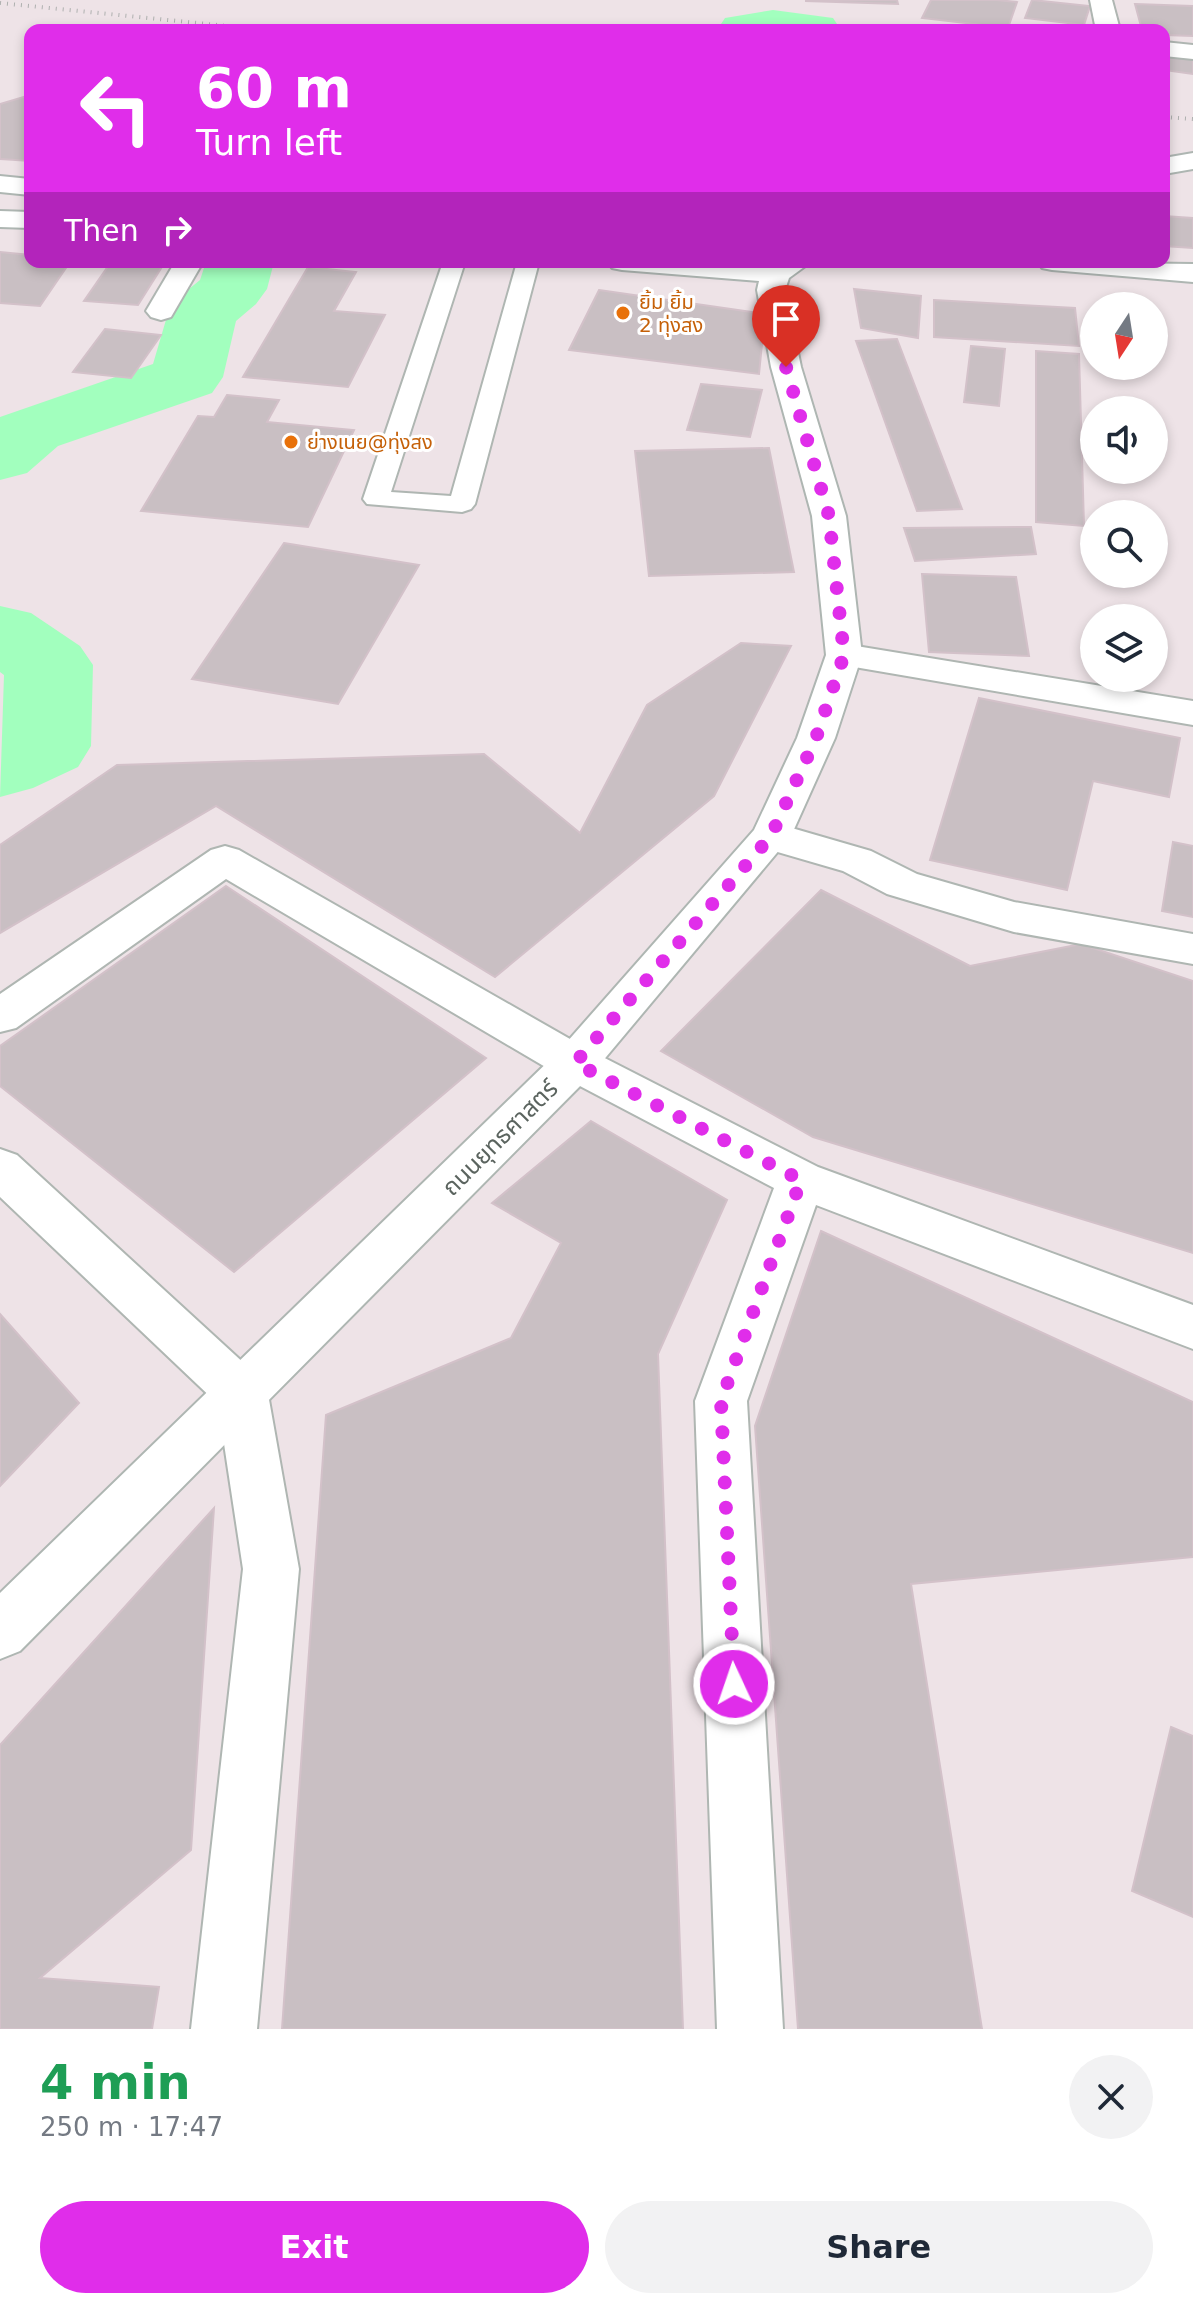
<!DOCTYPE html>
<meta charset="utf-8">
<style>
:root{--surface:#fff;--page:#f2f2f3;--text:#1f2937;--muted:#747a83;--accent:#e02dea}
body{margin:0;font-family:"DejaVu Sans","Noto Sans Thai",sans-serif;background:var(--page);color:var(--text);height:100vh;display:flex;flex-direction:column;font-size:30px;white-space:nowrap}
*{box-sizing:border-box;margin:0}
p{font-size:26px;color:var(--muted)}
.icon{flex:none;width:44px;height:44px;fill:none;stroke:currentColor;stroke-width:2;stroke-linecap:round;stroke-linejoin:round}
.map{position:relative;height:2029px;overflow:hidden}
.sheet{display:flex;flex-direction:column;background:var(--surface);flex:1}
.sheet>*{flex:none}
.hud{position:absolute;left:24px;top:24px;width:1146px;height:244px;border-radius:16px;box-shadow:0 4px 12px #0003;background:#e02dea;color:#fff;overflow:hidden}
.needle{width:52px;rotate:192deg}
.controls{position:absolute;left:1080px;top:292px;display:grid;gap:16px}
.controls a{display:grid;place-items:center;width:88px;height:88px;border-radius:50%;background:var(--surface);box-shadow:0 4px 12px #0003;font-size:40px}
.pin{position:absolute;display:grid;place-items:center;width:68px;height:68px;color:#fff;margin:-82px -34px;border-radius:50% 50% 50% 0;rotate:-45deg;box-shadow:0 0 8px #0007}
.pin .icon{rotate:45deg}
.me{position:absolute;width:88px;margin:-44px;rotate:357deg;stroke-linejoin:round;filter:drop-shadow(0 0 6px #0008)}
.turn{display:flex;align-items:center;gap:28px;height:168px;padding:0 40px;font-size:36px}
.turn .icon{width:104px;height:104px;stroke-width:2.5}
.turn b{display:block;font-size:56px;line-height:68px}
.then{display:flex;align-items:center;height:76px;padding:0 40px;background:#0003;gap:16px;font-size:30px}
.round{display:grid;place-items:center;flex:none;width:84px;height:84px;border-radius:42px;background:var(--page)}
.overview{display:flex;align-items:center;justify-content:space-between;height:136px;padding:0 40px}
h1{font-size:48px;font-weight:700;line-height:60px;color:#1e9e55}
.button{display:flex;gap:16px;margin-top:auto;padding:16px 40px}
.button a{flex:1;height:92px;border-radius:48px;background:var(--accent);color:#fff;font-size:32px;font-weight:700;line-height:92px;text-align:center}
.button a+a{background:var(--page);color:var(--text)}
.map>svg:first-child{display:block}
</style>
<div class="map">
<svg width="1193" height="2029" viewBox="0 0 1193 2029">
<rect width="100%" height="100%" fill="#eee3e7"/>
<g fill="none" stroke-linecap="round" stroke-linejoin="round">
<g fill="#a2ffbe" fill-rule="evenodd">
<polygon points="773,10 833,18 841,30 717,30 725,18"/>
<polygon points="206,262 274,262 267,289 256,304 236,321 223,377 212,393 58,446 27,473 0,480 0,417 153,364 168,313 178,298 200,280"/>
<polygon points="0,606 31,613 80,646 93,665 91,746 78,767 33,788 0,797 4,675 0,672"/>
</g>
</g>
<g fill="#c9bfc3" stroke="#d3c1c9" stroke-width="2">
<polygon points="897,0 898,4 806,1 806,0"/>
<polygon points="931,0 997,0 1017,2 1008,28 922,18"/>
<polygon points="1032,0 1090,6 1084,25 1025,18"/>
<polygon points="1135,4 1193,6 1193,36 1164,35 1164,30 1142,30"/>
<polygon points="1164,56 1193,59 1193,74 1164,70"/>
<polygon points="30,95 30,161 0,159 0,104"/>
<polygon points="1164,216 1193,218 1193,248 1164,246"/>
<polygon points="0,252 30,255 30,262 70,262 40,306 0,303"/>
<polygon points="111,262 165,262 138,305 84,301"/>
<polygon points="308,267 356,272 334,311 385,315 348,387 243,377"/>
<polygon points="854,289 921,296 918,338 861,328"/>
<polygon points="599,290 765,314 759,374 569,350"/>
<polygon points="934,300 1075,308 1079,346 934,337"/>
<polygon points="105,329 161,335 131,378 73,372"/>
<polygon points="897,339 962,509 917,511 856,341"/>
<polygon points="971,346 1005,349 999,406 964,402"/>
<polygon points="1036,351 1079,354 1084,526 1036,522"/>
<polygon points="701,384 762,390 750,437 687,430"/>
<polygon points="227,395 279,400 267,422 354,430 308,527 141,511 198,416 214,417"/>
<polygon points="769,448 794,572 649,576 635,451"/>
<polygon points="1031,527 1036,554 915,561 904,528"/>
<polygon points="284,543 419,565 338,704 192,679"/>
<polygon points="922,574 1016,577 1029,656 929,652"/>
<polygon points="741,643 791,646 714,796 495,977 216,806 0,933 0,845 117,765 484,754 580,833 647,705"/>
<polygon points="979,698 1180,738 1169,797 1093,781 1067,890 930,860"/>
<polygon points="1173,842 1193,846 1193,917 1162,911"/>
<polygon points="226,886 486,1058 234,1272 0,1086 0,1046"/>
<polygon points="821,890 970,966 1081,944 1193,981 1193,1253 813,1137 661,1051"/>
<polygon points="591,1121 727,1200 658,1354 683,2029 282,2029 326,1415 511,1338 561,1243 492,1203"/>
<polygon points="821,1231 1193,1402 1193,1557 911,1584 982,2029 798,2029 755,1426"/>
<polygon points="0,1314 79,1403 0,1486"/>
<polygon points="214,1508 191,1850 40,1978 159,1987 152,2029 0,2029 0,1745"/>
<polygon points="1171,1727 1193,1736 1193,1917 1132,1891"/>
</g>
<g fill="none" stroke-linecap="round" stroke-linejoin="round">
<defs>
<polygon id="lane" points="443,262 465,262 391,492 451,496 517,262 539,262 475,504 471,509 462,512 367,504 363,499"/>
<g id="street">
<polygon points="1090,0 1112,0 1120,30 1096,30"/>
<polygon points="1164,42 1193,45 1193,59 1164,56"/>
<polygon points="175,262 203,262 171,317 161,320 151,317 146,311"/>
<polygon points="844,644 1193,701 1193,725 831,663 826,655 831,647"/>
<polygon points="771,822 871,851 917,874 1014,902 1193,934 1193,964 1014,932 887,894 843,871 757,846 751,836 757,826"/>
<polygon points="225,846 239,850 591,1051 818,1167 1193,1305 1193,1349 816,1205 747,1401 783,2029 717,2029 695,1401 774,1188 559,1075 226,879 16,1028 0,1032 0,994 211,850"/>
<polygon points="0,1149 17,1155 260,1378 268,1394 299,1569 257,2029 191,2029 243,1569 218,1404 0,1197"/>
</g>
<g id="secondary">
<polygon points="1193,153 1193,169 1164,174 1164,158"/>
<polygon points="0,176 30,179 30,195 0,192"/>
<polygon points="0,211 30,212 30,228 0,227"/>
<polygon points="608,262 771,265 777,262 811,262 789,278 785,290 801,367 846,516 862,655 835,738 791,836 591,1075 20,1651 0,1659 0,1593 559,1051 754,830 797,738 826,655 812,516 771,367 757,290 759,281 622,270 612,268"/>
<polygon points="1038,262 1193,264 1193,282 1052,270 1042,268"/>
</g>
</defs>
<use href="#lane" stroke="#afb6b2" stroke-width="4"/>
<use href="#street" stroke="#afb6b2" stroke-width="4"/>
<use href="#secondary" stroke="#aeb6b2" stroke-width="4"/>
<use href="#lane" fill="#fff" fill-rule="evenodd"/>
<use href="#street" fill="#fff" fill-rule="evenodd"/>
<use href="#secondary" fill="#fff" fill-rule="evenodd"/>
<g stroke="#aeb0af" stroke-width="4" stroke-dasharray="1 6" stroke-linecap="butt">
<polyline points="0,3 267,30"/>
<polyline points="1164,117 1193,119"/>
</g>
</g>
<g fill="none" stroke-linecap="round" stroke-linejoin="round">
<polyline stroke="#e02dea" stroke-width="14" stroke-dasharray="0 25.2" points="734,1684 721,1401 801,1180 575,1063 771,836 816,738 844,655 829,516 786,367"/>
</g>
<g fill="#e8710a" stroke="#fff" stroke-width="3">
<circle cx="623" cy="313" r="8"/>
<circle cx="291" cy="442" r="8"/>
</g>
<g text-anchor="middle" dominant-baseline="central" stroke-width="6" stroke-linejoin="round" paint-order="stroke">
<g font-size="20" fill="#c56008" stroke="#fff" text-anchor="start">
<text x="639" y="302">ยิ้ม ยิ้ม<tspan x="639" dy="23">2 ทุ่งสง</tspan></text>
<text x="307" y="442">ย่างเนย@ทุ่งสง</text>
</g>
<g font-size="24" fill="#5b645f" stroke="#fff">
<text transform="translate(500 1138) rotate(-45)">ถนนยุทธศาสตร์</text>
</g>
</g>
</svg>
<div class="controls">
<a><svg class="needle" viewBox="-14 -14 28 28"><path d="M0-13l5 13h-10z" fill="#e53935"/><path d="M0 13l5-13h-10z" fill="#747a83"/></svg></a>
<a><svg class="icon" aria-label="sound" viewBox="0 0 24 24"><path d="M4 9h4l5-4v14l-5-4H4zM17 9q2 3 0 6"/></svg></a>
<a><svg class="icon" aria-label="search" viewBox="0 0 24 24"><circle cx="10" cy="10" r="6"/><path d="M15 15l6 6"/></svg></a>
<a><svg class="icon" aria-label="layers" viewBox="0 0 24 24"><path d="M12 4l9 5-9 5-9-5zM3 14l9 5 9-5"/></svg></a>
</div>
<div class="pin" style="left:786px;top:367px;background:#d93025"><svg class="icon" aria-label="arrive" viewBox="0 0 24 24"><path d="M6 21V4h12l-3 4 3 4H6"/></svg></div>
<svg class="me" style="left:734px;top:1684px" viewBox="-20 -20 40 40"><circle r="17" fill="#e02dea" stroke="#fff" stroke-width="3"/><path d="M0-11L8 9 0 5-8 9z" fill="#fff"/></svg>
<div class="hud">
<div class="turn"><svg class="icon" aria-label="left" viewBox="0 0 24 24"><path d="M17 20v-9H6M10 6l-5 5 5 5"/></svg><div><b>60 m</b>Turn left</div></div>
<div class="then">Then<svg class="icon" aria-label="right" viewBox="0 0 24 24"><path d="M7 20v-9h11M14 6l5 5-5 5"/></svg></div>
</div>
</div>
<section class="sheet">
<div class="overview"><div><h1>4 min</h1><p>250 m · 17:47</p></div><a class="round"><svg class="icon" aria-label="close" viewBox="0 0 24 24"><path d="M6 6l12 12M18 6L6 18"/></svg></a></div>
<div class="button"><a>Exit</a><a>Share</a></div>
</section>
